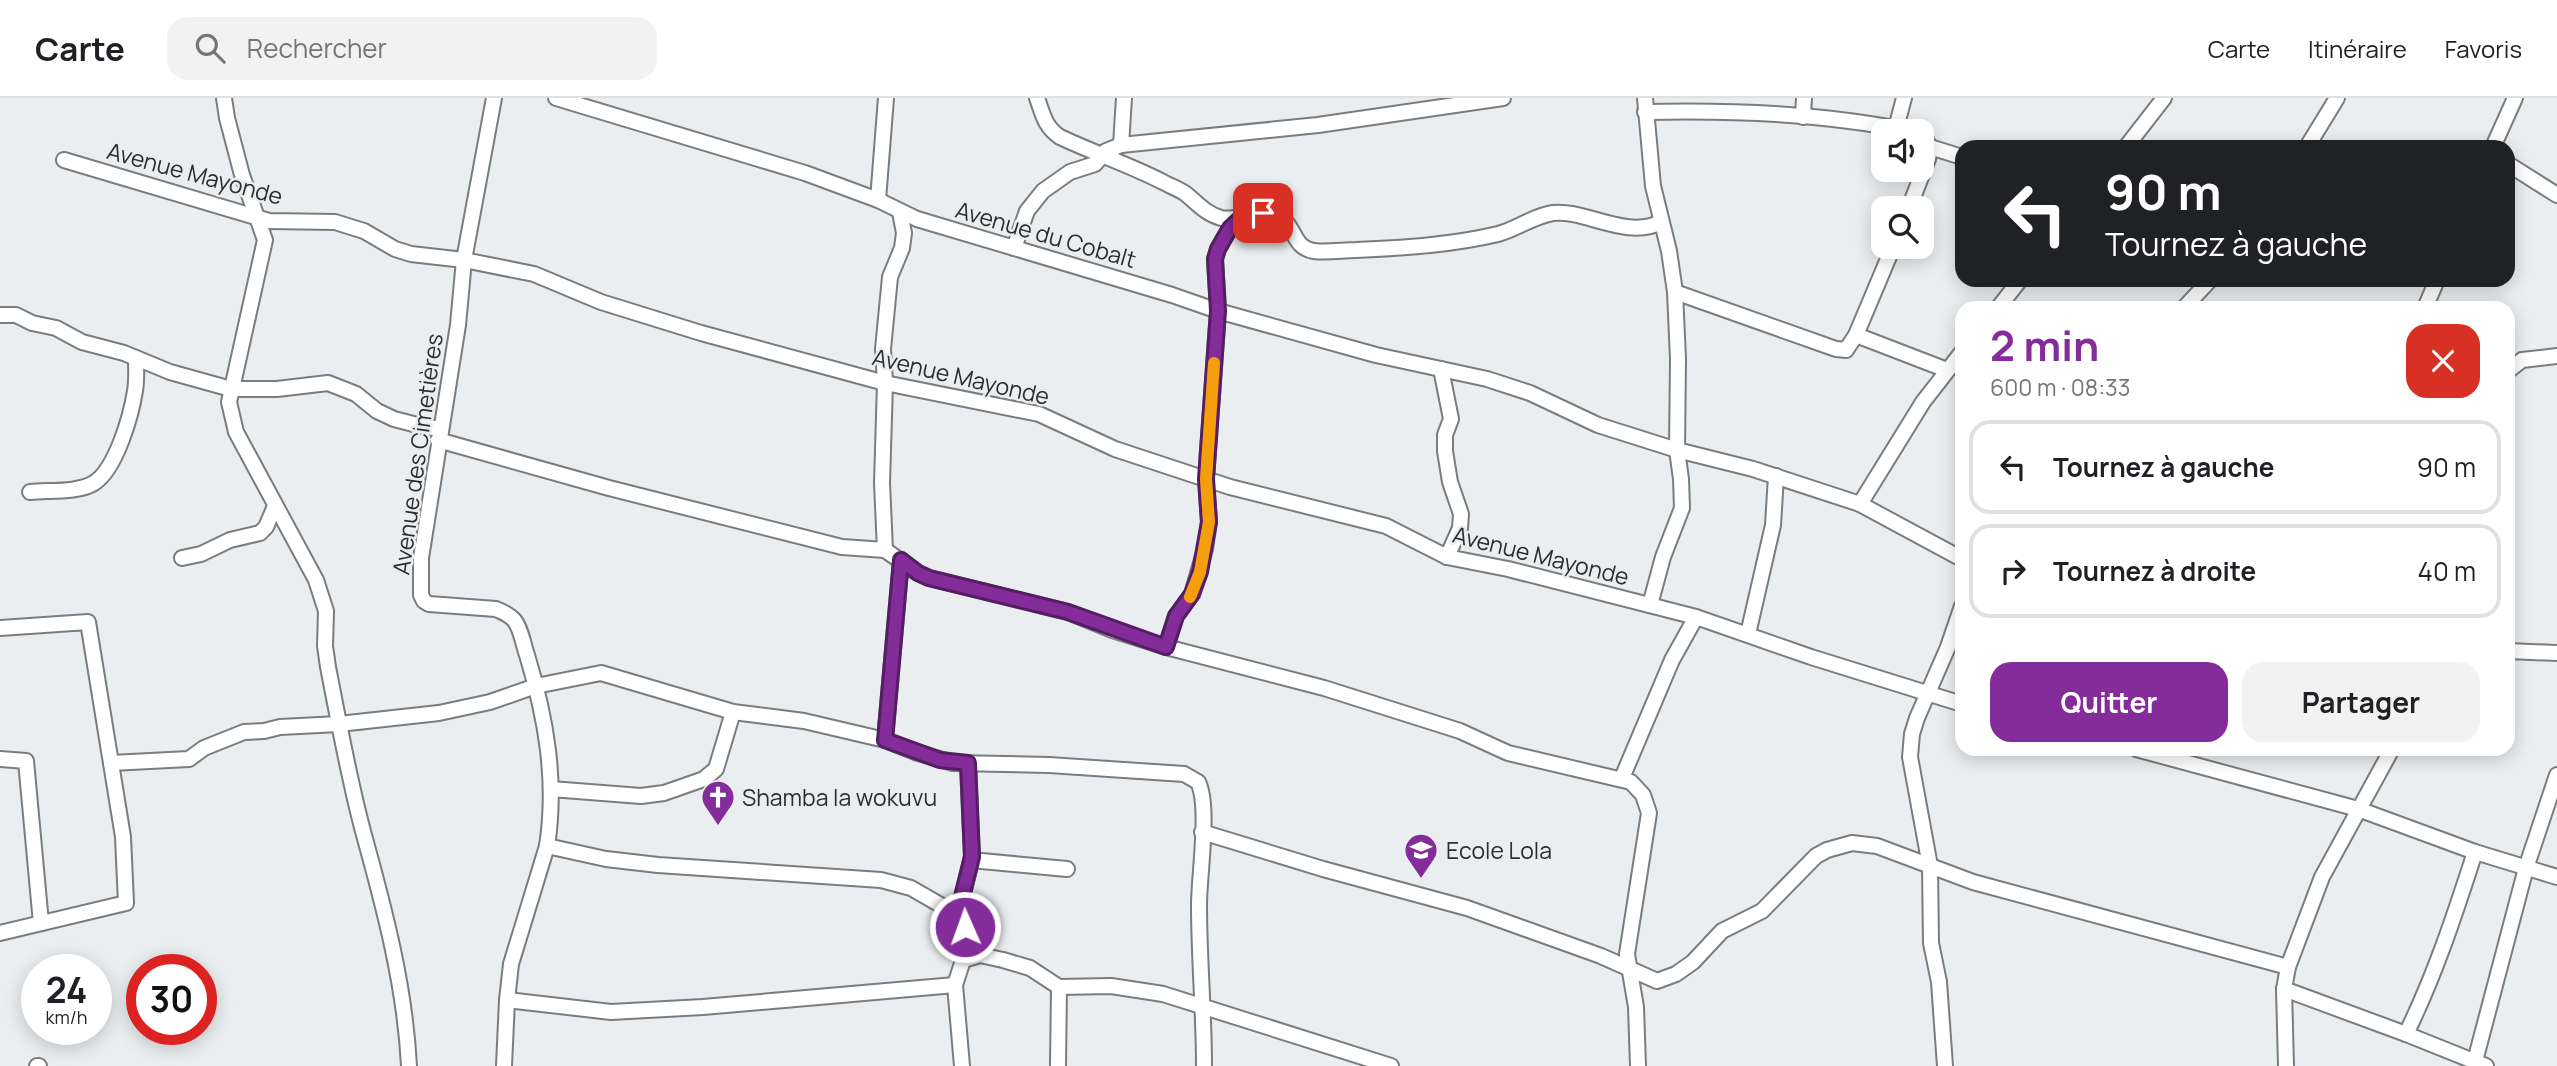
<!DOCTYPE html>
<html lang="fr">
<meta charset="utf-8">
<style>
:root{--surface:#fff;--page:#f2f2f2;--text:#202124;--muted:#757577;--line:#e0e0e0;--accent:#832c9a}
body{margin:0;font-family:Manrope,sans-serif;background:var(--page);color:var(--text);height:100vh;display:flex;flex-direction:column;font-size:26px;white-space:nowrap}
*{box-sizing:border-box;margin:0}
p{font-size:23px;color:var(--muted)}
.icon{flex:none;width:38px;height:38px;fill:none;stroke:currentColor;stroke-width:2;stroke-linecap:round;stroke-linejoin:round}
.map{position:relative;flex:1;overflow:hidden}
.panel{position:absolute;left:1955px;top:203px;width:560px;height:455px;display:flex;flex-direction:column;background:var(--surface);border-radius:21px;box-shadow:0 4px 18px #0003}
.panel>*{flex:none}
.top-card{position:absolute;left:1955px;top:42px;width:560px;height:147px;border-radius:21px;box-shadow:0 4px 18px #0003;background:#202124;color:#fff;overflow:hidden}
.tools{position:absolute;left:1871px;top:21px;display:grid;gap:14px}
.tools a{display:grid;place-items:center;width:63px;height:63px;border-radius:14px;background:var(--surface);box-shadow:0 4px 18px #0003;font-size:35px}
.speed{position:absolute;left:21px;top:856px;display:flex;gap:14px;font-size:35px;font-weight:700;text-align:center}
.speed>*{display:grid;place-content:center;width:91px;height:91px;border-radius:50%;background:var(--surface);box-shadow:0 4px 18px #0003;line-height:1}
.speed small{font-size:18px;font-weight:400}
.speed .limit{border:10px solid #d22;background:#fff;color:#111}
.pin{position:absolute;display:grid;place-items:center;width:60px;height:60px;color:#fff;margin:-30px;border-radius:14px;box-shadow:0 4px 10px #0006}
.me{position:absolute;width:77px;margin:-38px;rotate:358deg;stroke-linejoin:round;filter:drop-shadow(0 0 5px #0008)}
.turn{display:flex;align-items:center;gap:24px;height:147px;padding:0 35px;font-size:32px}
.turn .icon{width:91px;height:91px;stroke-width:2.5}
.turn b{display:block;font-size:49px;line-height:60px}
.round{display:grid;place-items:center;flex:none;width:74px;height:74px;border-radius:21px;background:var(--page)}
.headline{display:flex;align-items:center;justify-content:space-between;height:119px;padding:0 35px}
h1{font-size:42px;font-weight:700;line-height:52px;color:var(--accent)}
.cta{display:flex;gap:14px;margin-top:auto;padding:14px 35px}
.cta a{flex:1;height:80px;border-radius:21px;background:var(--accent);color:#fff;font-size:28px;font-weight:700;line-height:80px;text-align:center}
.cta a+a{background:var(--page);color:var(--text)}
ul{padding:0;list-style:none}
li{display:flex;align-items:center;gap:21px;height:94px;margin:0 14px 10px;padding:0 21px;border:4px solid var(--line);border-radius:21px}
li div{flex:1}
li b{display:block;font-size:26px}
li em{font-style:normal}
header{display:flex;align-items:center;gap:42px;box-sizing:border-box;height:98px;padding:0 35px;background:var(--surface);border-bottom:2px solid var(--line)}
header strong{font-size:33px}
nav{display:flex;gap:38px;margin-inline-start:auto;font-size:24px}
.search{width:490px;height:63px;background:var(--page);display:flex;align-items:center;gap:18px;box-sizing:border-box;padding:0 24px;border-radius:21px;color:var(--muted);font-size:26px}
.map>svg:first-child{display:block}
</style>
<header>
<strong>Carte</strong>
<div class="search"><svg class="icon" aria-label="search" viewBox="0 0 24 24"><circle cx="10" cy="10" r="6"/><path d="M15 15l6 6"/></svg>Rechercher</div>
<nav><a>Carte</a><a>Itinéraire</a><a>Favoris</a></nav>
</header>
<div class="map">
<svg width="2557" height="968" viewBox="0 0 2557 968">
<rect width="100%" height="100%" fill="#ebeef0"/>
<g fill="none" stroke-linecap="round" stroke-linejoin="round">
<defs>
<g id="minor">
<path d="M224,0L227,20L242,77L265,142L229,304L236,334L316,482L326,513L325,548L328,569C339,625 349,682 364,737C385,813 405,889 409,968"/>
<path d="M494,0L464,162L458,227L421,460V497L424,503L429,506L496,511C502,514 509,516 514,522C521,530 523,546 527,557C546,620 557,682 547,748L511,866L507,902L504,968"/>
<polyline points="556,0 805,75 878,102 917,121 1172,197 1218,213 1376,257 1487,281 1530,295 1598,327 1677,352 1753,371 1860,406 1962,461"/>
<path d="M1037,0C1043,17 1045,29 1060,39C1094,55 1130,67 1163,84C1170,88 1179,91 1186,96C1197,105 1206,116 1221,120C1238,124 1257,109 1278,118C1296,127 1292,150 1314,153C1327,155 1343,152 1356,152C1403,150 1452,147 1498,136C1517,131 1533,118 1553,115C1584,111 1627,142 1661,124"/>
<polyline points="1645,0 1653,88 1669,153 1675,194 1678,261 1677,352 1681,381 1682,410 1663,459 1650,507"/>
<path d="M1645,14C1733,12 1823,15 1909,33"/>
<polyline points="1803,19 1804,0"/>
<polyline points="1896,30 1904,0"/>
<polyline points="1121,47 1124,0"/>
<polyline points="1930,49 1962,59"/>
<polyline points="2126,49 2164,0"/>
<polyline points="2307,49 2337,0"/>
<polyline points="2493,49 2515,0"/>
<polyline points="64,62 269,123 335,124 364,133 395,151 411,156 464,162 534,176 601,204 701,235 885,285 1039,316 1115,351 1230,389 1386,428 1447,459 1508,471 1696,519 1811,559 1962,606"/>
<polyline points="2508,66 2557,97"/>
<polyline points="878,102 886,0"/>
<polyline points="1909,110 1928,61 1930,49 1922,36"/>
<polyline points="1014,150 1027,113 1043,93 1070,74 1095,66 1106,53 1121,47 1318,27 1503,0"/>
<polyline points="1675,194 1836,251 1846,252 1856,237 1893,149"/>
<polyline points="1998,210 2020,182"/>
<polyline points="2184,210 2210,182"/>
<polyline points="2425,210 2437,182"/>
<polyline points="0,217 16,217 32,225 56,230 82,244 124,255 170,274 231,291 277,291 328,285 356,296 377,313 394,321 421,328 440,331"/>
<polyline points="1856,237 1947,272"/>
<polyline points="1441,271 1451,321 1445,337 1445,353 1450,384 1461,416 1460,430 1447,459"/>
<polyline points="2508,273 2522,262 2557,258"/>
<polyline points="438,342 609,390 842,449 885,452 918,475 929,480 1068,514 1112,532 1166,549 1324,590 1460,633 1508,655 1631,684 1643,697 1649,715 1627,856 1636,909 1638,968"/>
<path d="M30,394C48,392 78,395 94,385C116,371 131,318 135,293C137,282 136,271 136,260"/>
<polyline points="1860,406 1923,304 1962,254"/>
<polyline points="885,452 882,385 885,285 883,251 890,179 902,150 904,135 900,114"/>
<polyline points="182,460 201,456 230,442 260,435 266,429 275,408"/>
<polyline points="0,530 88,524 123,739 126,805 0,835"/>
<polyline points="1748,536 1773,427 1776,378"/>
<polyline points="1166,549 1176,518 1192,496 1205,451 1209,424 1206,381 1218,213 1215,161 1218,151 1230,130 1243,118"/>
<polyline points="2508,553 2557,555"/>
<polyline points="885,642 901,462"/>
<polyline points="2136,651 2358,711 2475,754 2557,779"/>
<polyline points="0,661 26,663 41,825"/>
<path d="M111,665L189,661L204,650L244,634L264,633L280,629L339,626L439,615L490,604L536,588L601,575L733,614L804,623L885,642L915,654L953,665L1049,667L1184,676L1198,684C1210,708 1199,777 1199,807C1199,861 1204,914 1204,968"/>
<polyline points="1622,680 1672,562 1696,519"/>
<polyline points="551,691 641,698 664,695 704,681 716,671 733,614"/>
<polyline points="1202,734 1323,771 1467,810 1601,858 1657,883 1676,876 1693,864 1722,833 1762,813 1816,758 1827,752 1852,745 1877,748 1973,784 2288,869"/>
<polyline points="547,748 606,761 658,767 881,782 911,790 963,820 965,829 963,862"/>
<polyline points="971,762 1067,771"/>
<polyline points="958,815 972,759 968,665"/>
<polyline points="2284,891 2406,936 2486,968"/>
<polyline points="507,902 611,914 703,909 955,887"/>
<path d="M2406,936C2435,877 2455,816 2475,754"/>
<polyline points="2475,963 2526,770 2557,677"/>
<polyline points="37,968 39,968"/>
<polyline points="962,968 955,887 963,862 980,857 1003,862 1030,870 1059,889 1111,888 1163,896 1391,968"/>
<polyline points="1058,968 1059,889"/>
<polyline points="1945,968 1939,884 1931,845 1930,768 1910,659 1912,636 1917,620 1948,549 1962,508"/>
<polyline points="2286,968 2284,891 2288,869 2322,779 2392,651"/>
</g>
</defs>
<use href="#minor" stroke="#7a7d7e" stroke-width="18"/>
<use href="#minor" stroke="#fff" stroke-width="14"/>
</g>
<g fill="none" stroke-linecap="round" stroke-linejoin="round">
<defs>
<polyline id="route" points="965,829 965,823 958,815 972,759 968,665 940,662 885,642 901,462 918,475 929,480 1068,514 1166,549 1176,518 1192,496 1200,474 1209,424 1206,381 1218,213 1215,161 1218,151 1230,130 1245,116 1263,115"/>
</defs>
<use href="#route" stroke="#551d64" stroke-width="18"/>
<use href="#route" stroke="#832c9a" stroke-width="12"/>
<polyline stroke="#f59e0b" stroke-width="12" points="1190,499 1200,474 1209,424 1206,381 1214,265"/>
</g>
<defs>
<symbol id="church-pin" viewBox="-11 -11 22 30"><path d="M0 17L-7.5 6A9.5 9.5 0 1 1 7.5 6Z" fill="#832c9a" stroke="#ebeef0"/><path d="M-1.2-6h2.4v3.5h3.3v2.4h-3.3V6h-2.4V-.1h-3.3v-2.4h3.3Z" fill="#fff"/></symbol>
<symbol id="school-pin" viewBox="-11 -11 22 30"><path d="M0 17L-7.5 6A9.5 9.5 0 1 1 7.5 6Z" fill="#832c9a" stroke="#ebeef0"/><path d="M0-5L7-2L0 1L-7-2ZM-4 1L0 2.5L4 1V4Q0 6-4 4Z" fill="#fff"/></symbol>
</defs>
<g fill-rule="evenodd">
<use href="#church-pin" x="699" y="680" width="38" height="52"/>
<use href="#school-pin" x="1402" y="733" width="38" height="52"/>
</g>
<g text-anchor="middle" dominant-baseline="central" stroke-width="5" stroke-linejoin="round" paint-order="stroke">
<g font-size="23" fill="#2d2e2f" stroke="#ebeef0">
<text transform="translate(195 75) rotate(15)">Avenue Mayonde</text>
<text transform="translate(1046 136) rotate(16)">Avenue du Cobalt</text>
<text transform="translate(961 278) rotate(13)">Avenue Mayonde</text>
<text transform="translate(417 356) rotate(-82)">Avenue des Cimetières</text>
<text transform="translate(1541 457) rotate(14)">Avenue Mayonde</text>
</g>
<g font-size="23" fill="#2d2e2f" stroke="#ebeef0" text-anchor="start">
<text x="742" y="699">Shamba la wokuvu</text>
<text x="1446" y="752">Ecole Lola</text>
</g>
</g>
</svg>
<div class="tools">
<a><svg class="icon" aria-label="sound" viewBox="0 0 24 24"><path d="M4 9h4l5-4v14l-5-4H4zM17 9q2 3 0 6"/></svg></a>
<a><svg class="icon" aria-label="search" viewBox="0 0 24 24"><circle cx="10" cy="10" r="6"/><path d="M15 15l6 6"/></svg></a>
</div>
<div class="speed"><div>24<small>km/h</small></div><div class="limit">30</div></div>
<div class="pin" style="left:1263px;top:115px;background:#d93025"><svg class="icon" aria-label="arrive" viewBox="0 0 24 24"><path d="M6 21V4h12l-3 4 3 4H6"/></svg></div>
<svg class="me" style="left:965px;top:829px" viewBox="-20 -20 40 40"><circle r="17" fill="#832c9a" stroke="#fff" stroke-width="3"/><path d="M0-11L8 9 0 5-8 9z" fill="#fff"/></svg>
<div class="top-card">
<div class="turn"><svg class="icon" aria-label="left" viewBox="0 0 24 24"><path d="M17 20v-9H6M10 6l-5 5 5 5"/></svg><div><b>90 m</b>Tournez à gauche</div></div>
</div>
<section class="panel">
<div class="headline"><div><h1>2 min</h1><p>600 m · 08:33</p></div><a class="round" style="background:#d93025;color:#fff"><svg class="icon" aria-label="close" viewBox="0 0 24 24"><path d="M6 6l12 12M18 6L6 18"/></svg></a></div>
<ul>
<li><svg class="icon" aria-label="left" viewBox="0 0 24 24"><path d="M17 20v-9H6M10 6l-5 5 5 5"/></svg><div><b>Tournez à gauche</b></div><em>90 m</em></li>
<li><svg class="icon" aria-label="right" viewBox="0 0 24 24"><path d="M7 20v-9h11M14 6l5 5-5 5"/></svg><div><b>Tournez à droite</b></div><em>40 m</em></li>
</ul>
<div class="cta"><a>Quitter</a><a>Partager</a></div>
</section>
</div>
